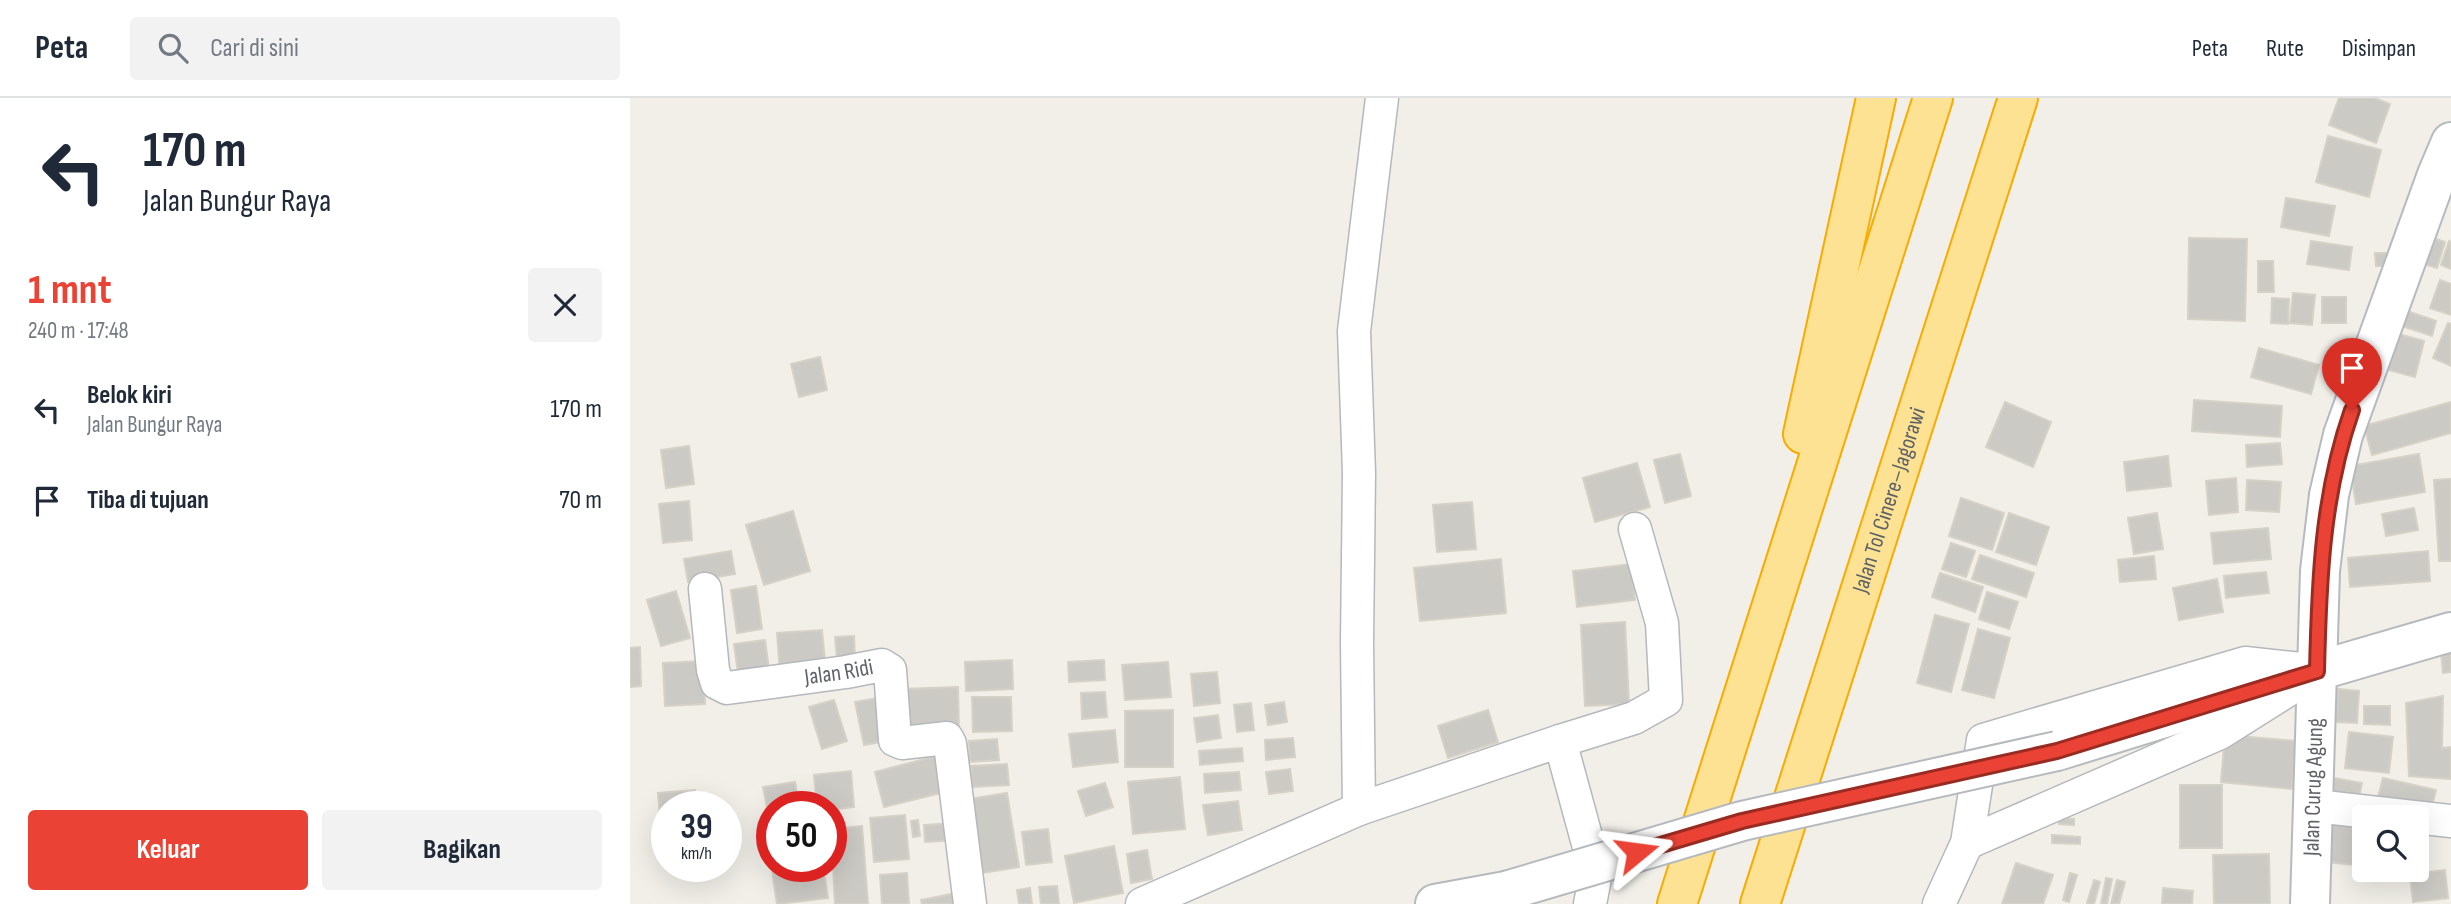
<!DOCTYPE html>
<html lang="id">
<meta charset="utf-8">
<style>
:root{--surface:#fff;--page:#f2f2f3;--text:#1f2937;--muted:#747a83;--line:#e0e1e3;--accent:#ea4335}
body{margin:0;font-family:"Sofia Sans Condensed",sans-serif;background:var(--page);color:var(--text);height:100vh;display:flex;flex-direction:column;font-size:26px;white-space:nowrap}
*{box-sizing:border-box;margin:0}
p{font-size:23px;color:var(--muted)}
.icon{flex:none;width:38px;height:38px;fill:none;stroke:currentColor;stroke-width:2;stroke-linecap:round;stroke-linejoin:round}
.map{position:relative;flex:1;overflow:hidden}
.details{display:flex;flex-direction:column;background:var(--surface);width:630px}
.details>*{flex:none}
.guide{background:#fff;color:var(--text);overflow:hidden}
.buttons{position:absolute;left:1722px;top:707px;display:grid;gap:14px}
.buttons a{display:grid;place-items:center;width:77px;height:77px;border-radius:7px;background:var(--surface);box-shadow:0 7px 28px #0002;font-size:35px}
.speed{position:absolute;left:21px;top:693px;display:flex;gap:14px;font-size:35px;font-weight:700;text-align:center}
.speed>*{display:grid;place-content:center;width:91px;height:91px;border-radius:50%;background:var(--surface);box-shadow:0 7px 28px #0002;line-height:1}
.speed small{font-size:18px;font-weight:400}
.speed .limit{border:10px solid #d22;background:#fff;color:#111}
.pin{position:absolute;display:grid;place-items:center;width:60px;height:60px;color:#fff;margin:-72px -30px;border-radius:50% 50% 50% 0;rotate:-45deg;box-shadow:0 0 7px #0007}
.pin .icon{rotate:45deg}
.me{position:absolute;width:77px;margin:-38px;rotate:74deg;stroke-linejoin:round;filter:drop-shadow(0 0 5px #0008)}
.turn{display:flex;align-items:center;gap:24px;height:147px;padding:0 28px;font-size:32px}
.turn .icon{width:91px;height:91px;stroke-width:2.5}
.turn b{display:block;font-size:49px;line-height:60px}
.round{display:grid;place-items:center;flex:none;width:74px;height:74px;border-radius:7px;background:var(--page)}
.head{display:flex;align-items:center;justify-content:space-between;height:119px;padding:0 28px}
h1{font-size:42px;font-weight:700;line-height:52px;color:var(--accent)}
.button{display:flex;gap:14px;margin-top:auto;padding:14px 28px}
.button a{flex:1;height:80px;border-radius:7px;background:var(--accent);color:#fff;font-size:28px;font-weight:700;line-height:80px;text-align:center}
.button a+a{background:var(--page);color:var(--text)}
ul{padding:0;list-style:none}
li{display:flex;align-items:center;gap:21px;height:91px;padding:0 28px}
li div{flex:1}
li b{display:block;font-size:26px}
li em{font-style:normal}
header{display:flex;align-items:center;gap:42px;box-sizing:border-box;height:98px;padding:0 35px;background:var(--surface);border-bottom:2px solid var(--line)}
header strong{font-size:33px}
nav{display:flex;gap:38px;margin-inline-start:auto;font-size:24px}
.search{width:490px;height:63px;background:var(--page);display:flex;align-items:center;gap:18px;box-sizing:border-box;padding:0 24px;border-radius:7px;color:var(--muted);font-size:26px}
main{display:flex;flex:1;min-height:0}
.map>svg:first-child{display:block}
</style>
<header>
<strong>Peta</strong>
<div class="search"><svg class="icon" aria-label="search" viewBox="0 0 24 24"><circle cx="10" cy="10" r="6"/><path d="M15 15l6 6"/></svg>Cari di sini</div>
<nav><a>Peta</a><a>Rute</a><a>Disimpan</a></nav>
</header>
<main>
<section class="details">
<div class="guide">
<div class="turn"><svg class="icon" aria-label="left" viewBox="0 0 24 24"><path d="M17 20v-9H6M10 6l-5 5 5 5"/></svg><div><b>170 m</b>Jalan Bungur Raya</div></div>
</div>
<div class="head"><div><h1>1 mnt</h1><p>240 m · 17:48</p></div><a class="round"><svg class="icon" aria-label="close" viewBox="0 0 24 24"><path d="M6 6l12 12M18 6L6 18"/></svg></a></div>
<ul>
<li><svg class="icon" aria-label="left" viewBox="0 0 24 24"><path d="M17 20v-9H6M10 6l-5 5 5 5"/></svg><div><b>Belok kiri</b><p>Jalan Bungur Raya</p></div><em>170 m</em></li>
<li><svg class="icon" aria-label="arrive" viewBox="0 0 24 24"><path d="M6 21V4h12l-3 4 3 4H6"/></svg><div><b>Tiba di tujuan</b></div><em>70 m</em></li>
</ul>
<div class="button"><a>Keluar</a><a>Bagikan</a></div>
</section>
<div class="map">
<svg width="1821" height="806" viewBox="0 0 1821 806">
<rect width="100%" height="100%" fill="#f1efe8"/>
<g fill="#cccac5" stroke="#d6d1c6" stroke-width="2">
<polygon points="1709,0 1744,0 1760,6 1746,45 1699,27"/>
<polygon points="1698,38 1751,52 1739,99 1686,84"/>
<polygon points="1656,100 1705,108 1699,138 1651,129"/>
<polygon points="1797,138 1815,144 1807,170 1788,164"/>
<polygon points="1559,140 1617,141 1615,223 1558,221"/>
<polygon points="1681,143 1722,149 1719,172 1677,166"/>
<polygon points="1819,143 1821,144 1821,171 1811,167"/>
<polygon points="1745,155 1758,155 1758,168 1746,168"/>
<polygon points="1628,163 1643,163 1644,194 1628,194"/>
<polygon points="1810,182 1821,186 1821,217 1800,210"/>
<polygon points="1663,195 1685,197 1682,227 1660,225"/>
<rect x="1692" y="199" width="24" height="26"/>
<polygon points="1642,200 1659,201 1658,226 1641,225"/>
<polygon points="1771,211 1806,223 1802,238 1766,226"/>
<polygon points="1818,225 1821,226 1821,268 1803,260"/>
<polygon points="1765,235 1794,243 1785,279 1755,271"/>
<polygon points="1629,250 1689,267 1681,296 1621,279"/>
<polygon points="190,259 197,292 169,299 161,266"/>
<polygon points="1564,302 1652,308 1650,339 1562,333"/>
<polygon points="1375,304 1421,324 1403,369 1356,349"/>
<polygon points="1821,304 1821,335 1742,357 1734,328"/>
<polygon points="1650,345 1652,366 1617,369 1616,347"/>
<polygon points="59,348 64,386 36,390 31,352"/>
<polygon points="1050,356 1061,398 1035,405 1024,362"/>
<polygon points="1789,356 1795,394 1726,406 1720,368"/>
<polygon points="1538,358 1541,388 1497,393 1494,364"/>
<polygon points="1007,365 1020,409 965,424 953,380"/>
<polygon points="1606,380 1608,414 1579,417 1576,383"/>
<polygon points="1821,381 1821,463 1809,463 1804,382"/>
<polygon points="1617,382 1651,384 1649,414 1616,412"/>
<polygon points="1331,400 1374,415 1362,452 1319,438"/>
<polygon points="59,403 62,442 33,445 29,406"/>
<polygon points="842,404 846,451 807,454 803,407"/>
<polygon points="1784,410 1788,432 1756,438 1752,416"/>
<polygon points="163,413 180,473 134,487 116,427"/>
<polygon points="1379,415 1419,429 1406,467 1366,454"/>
<polygon points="1527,415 1533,451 1504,456 1498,420"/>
<polygon points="1638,430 1641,461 1584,466 1581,435"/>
<polygon points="1321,445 1345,453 1336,479 1312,471"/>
<polygon points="101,453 105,476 58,484 54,461"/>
<polygon points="1798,453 1800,483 1720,489 1718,460"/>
<polygon points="1350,457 1404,475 1396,499 1342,481"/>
<polygon points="1524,458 1526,481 1490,484 1488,462"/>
<polygon points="871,461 876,515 790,523 784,470"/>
<polygon points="1001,466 1005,502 947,509 943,473"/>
<polygon points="1636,474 1639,495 1596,500 1594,478"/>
<polygon points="1310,475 1353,489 1345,514 1302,499"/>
<polygon points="1587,481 1593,514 1549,522 1543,490"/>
<polygon points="126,488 132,531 107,535 101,492"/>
<polygon points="46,493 60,540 31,548 17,502"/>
<polygon points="1357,494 1388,504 1379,531 1349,521"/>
<polygon points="1305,517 1339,526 1321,594 1287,585"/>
<polygon points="995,524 999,606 955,608 951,527"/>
<polygon points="1348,531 1380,540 1364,600 1332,592"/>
<polygon points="192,532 196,573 150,577 147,535"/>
<polygon points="224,538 225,561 207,562 205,539"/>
<polygon points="135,542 140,579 109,583 104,546"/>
<polygon points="1821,544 1821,574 1813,575 1810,545"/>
<polygon points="10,549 11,588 0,589 0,550"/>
<polygon points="382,562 383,591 336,593 335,564"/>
<polygon points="474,562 475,582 439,584 438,564"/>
<polygon points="73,563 75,606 35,608 33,565"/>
<polygon points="538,564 541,599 495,602 492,567"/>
<polygon points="587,574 590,605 564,608 561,576"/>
<polygon points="328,589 329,636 273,637 272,591"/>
<polygon points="1708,591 1729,593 1727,625 1706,624"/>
<polygon points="475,594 477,619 452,621 451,595"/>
<polygon points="1813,598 1812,650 1821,649 1821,681 1779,678 1776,605"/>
<polygon points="342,599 381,599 382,633 343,634"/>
<polygon points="248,600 257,643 234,647 225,604"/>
<polygon points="204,602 217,643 192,651 179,609"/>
<polygon points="654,604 657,624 638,627 635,607"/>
<polygon points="621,605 624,632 607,634 604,607"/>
<polygon points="1734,608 1760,608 1760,627 1734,626"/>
<polygon points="543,612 543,669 495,669 495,613"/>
<polygon points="858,612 868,644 818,660 808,628"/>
<polygon points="588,617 591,640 567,644 564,620"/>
<polygon points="485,632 488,664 443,669 439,636"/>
<polygon points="1719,634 1763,639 1759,675 1715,670"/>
<polygon points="1595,637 1666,643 1662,691 1591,684"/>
<polygon points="663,640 665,659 636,662 635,642"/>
<polygon points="367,641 369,662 340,664 339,643"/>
<polygon points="612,650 613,663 570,667 569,653"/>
<polygon points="310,657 319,693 254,709 245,674"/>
<polygon points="377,666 379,687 342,689 341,668"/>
<polygon points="660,671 663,693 639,696 636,674"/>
<polygon points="221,673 224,709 201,712 201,709 187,709 184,677"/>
<polygon points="609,674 611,692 575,695 574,676"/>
<polygon points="550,679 555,731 503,736 498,684"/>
<polygon points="1704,680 1732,685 1728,703 1701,698"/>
<polygon points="1753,680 1806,692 1799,720 1746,707"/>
<polygon points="165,684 169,709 142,709 142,714 138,715 133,689"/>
<polygon points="475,685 483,709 456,718 448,693"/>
<rect x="1550" y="687" width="42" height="63"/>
<polygon points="65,692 66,709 37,709 37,729 31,730 28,695"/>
<polygon points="377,695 389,769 339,777 327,703"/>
<polygon points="608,703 612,732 578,737 573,707"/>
<polygon points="275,717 279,761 244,764 240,720"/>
<polygon points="1429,720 1444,721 1444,727 1429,726"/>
<polygon points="288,722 290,738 283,739 281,723"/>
<polygon points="1702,722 1734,726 1734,768 1697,764"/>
<polygon points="326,725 327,742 295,744 294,727"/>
<polygon points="232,728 238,806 205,806 201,731"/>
<polygon points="418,731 422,764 396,767 392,734"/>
<polygon points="142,737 142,768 193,768 198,800 147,806 137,738"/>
<polygon points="1422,737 1450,739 1450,746 1422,745"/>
<polygon points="484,748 493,795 444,805 435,758"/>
<polygon points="517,752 522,781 501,785 497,756"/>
<polygon points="1639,756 1640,806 1584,806 1583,757"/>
<polygon points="1386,765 1423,777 1413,806 1372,806"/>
<polygon points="1815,772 1818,800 1783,804 1780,776"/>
<polygon points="277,775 279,806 252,806 250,777"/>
<polygon points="1440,775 1447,777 1439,804 1433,802"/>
<polygon points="1476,780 1482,781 1477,806 1471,806"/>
<polygon points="1464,782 1470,784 1464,806 1459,806 1457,805"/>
<polygon points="1487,782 1495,784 1489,806 1481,806"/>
<polygon points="427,788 429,806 411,806 409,789"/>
<polygon points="400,790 402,806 389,806 387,792"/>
<polygon points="1533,790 1563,793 1562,806 1532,806"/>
<polygon points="331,794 333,806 292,806 291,802"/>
</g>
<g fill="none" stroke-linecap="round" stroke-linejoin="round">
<defs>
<g id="street">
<path id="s1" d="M75,491L83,572L87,585L97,590L216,574L252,567L260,572L265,642L272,645L317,640L320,646L340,806"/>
<polyline points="930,643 1004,620 1036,602 1032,525 1005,431"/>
<polyline points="1685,708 1821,723"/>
<polyline points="729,711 727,545 729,375 724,233 752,0"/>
<polyline points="1337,745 1590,635 1663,589"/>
<polyline points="512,806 729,711 930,643 966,775 960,806"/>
<polyline points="1309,806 1337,745 1353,642 1615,565 1680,572"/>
</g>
<g id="secondary">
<polyline points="1427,653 1687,573 1821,534"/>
<polyline points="805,806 876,793"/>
<path id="s2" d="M1680,806L1690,473L1699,397L1713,337L1807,77L1821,44"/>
</g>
<g id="highway">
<polyline points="1173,336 1246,0"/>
<polyline points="1047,806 1303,0"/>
<path id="s3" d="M1130,806L1388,0"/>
</g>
</defs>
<use href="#street" stroke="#b5b8bc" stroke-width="35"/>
<use href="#secondary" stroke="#b6babf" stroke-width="42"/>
<use href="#highway" stroke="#f9ab00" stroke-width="42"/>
<use href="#street" stroke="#fff" stroke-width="32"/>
<use href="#secondary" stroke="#fff" stroke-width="38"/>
<use href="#highway" stroke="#fde293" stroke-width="38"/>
<defs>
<polyline id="secondary-bridge" points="876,793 1112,723 1427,653"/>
</defs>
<use href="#secondary-bridge" stroke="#b6babf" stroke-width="42" stroke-linecap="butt"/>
<use href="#secondary-bridge" stroke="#fff" stroke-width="38"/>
</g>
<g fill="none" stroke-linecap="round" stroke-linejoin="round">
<defs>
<path id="route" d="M1007,754L1112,723L1427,653L1687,573C1689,484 1692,397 1722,312"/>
</defs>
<use href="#route" stroke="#982c22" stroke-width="18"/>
<use href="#route" stroke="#ea4335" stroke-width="12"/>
</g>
<g text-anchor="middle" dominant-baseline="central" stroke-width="7" stroke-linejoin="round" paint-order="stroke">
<g font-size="23" fill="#5f6368" stroke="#fff">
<text stroke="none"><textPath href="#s3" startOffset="424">Jalan Tol Cinere–Jagorawi</textPath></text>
<text stroke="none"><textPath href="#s1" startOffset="219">Jalan Ridi</textPath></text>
<text stroke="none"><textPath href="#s2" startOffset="117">Jalan Curug Agung</textPath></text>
</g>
</g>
</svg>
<div class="buttons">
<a><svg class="icon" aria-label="search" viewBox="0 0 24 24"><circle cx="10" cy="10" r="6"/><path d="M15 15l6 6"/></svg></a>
</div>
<div class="speed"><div>39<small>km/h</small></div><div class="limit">50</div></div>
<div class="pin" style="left:1722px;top:312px;background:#d93025"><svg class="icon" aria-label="arrive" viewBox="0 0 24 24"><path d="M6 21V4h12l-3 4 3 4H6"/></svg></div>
<svg class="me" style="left:1007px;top:754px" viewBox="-20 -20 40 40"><path d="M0-17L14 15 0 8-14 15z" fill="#ea4335" stroke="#fff" stroke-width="4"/></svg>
</div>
</main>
